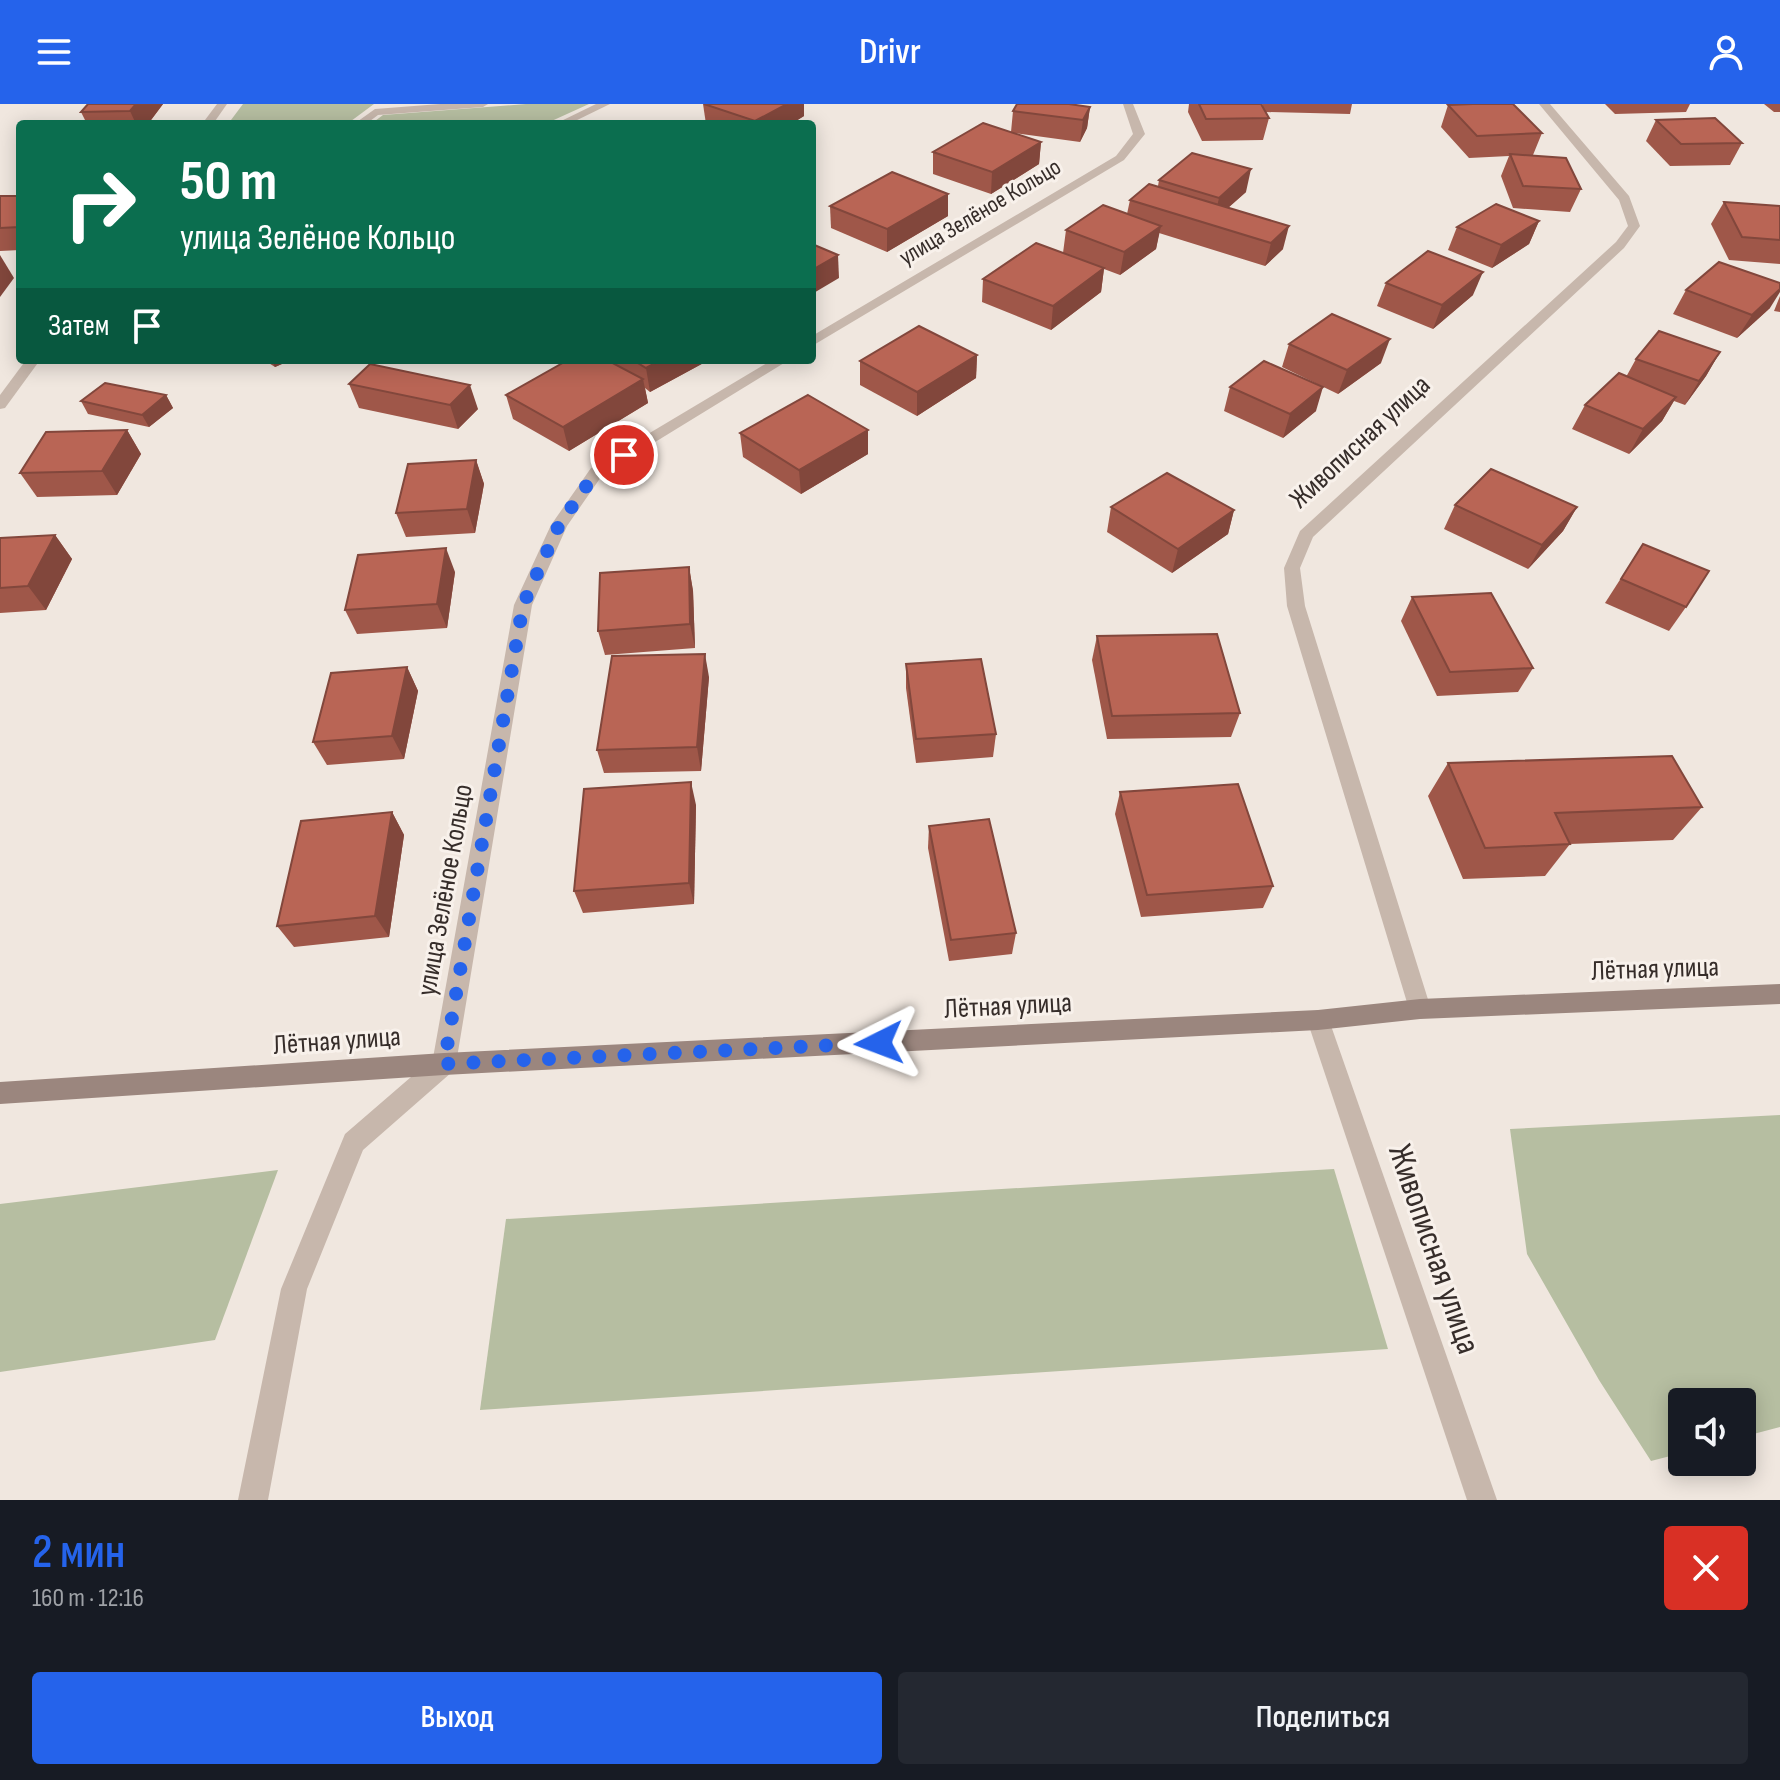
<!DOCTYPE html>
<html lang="ru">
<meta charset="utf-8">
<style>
:root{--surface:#171b24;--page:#242831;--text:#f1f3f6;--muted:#9ea1a6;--accent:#2563eb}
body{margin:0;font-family:"Sofia Sans Condensed",sans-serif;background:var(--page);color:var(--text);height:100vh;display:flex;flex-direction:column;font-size:30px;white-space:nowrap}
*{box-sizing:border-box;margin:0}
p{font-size:26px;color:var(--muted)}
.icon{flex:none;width:44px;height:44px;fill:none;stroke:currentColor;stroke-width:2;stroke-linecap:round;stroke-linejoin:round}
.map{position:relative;height:1396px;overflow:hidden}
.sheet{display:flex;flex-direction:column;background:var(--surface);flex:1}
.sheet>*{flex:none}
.hud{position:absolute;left:16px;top:16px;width:800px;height:244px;border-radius:8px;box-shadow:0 4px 20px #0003;background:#0b6e4f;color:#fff;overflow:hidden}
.buttons{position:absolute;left:1668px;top:1284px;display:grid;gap:16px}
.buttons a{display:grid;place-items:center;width:88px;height:88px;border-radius:8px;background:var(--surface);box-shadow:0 4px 20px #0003;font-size:40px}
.pin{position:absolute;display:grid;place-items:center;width:68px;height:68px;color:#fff;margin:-34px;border:4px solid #fff;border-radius:50%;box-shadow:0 2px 8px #0007}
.me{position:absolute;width:88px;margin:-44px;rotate:267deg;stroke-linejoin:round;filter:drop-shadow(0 0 6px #0008)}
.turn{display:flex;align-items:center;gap:28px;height:168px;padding:0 32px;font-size:36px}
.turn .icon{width:104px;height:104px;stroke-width:2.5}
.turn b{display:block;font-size:56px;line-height:68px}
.then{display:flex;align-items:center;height:76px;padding:0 32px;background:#0003;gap:16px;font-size:30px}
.round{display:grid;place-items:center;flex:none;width:84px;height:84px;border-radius:8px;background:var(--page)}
.headline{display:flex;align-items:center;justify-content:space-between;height:136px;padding:0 32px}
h1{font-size:48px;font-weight:600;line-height:60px;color:var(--accent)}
.cta{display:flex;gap:16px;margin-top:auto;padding:16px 32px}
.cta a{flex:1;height:92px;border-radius:8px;background:var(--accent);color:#fff;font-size:32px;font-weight:600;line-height:92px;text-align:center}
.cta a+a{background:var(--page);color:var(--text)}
header{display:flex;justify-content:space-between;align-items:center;height:104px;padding:0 32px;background:var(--accent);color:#fff;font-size:36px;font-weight:600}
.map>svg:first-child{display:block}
</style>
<header><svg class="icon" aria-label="menu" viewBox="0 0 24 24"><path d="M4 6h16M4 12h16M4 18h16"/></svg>Drivr<svg class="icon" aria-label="person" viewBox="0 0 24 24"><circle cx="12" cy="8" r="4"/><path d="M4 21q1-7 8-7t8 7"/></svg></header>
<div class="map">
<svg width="1780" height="1396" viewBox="0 0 1780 1396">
<rect width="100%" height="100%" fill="#f0e7df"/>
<g fill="#b6bea1">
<polygon points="243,0 374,0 347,20 228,20"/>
<polygon points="526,0 589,0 545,20 371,20 383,11"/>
<polygon points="1780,1011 1780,1323 1742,1333 1742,1298 1682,1298 1682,1349 1651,1357 1599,1276 1527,1150 1510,1025"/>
<polygon points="1334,1065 1388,1245 480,1306 506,1115"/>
<polygon points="278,1066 215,1236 0,1268 0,1100"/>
</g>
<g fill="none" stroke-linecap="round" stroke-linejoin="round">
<polygon fill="#c7b7ac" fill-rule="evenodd" points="596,0 610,0 569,20 555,20"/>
<g fill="#c7b7ac" fill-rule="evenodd">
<polygon points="217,0 227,0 213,20 202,20"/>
<polygon points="440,0 488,0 483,3 378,11 366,20 354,20 375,5"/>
<polygon points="1123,0 1133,0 1145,30 1124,56 812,242 812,232 1116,52 1133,30"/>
<polygon points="1539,0 1550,0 1629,92 1640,122 1624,144 1313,433 1300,464 1305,502 1431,905 1428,912 1420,915 1412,912 1409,905 1287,502 1284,464 1300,427 1616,138 1628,122 1619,96"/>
<polygon points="26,256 40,256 5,304 0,305 0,291"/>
<polygon points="772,256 789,256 603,370 567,422 532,501 456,960 452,968 363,1046 307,1185 268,1396 238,1396 281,1185 345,1030 433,954 514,501 551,421 591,364"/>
<polygon points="1318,906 1326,909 1329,916 1497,1396 1467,1396 1307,916 1310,909"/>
</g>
<polygon fill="#9b867e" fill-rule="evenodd" points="1780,880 1780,900 1420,915 1318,926 444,971 0,1000 0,978 444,949 1318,906 1420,895"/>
</g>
<g fill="#9f5749">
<polygon points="88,0 163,0 148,20 87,20 81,8"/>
<polygon points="703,0 804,0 804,12 791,20 706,20"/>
<polygon points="1189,0 1261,0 1264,6 1262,0 1352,0 1350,10 1265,8 1269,14 1263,36 1202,37 1188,8"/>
<polygon points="1605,0 1690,0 1686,8 1615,10"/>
<polygon points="1764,0 1780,0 1780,8 1774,8"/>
<polygon points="1448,1 1542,29 1533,51 1525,51 1581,85 1570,108 1513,104 1501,72 1509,52 1469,54 1441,23"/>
<polygon points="1090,3 1087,24 1080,38 1014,29 1041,38 1039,60 991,90 933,70 933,48 1011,28 1013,7"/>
<polygon points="1656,16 1742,39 1730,61 1670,62 1646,37"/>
<polygon points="1159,76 1246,88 1228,104 1283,145 1265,162 1159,129 1156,145 1120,171 1104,165 1101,188 1051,226 982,198 983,175 1063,149 1066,126 1127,110 1130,96 1158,82"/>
<polygon points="948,90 948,112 887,148 831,124 830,102"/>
<polygon points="0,92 20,92 20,146 0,147"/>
<polygon points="1724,98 1780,102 1780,160 1729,156 1711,120"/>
<polygon points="1539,117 1529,140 1492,164 1448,146 1457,123"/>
<polygon points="1386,179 1473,191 1433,225 1377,202"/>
<polygon points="1686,186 1770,204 1737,234 1673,210"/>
<polygon points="1780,192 1780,208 1774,207"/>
<polygon points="1289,240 1381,259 1338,290 1282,263"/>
<polygon points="1720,248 1706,272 1685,301 1674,297 1662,317 1629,350 1572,325 1585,301 1626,273 1636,255"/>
<polygon points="977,251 976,274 917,312 860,281 860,257"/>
<polygon points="264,256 291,256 275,263"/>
<polygon points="568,256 709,256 650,288 645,284 648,299 569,347 513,315 506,291"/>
<polygon points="349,280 478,305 458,325 359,304"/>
<polygon points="1230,283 1316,307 1283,334 1224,307"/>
<polygon points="166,291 173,304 149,323 88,310 81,297"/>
<polygon points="127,326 141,350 117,391 37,393 20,369"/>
<polygon points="868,326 868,350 801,390 743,353 740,329"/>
<polygon points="476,356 484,380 475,429 406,433 396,409"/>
<polygon points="1455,401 1577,403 1563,427 1528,465 1444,425"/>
<polygon points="1111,403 1234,406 1228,430 1172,469 1107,428"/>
<polygon points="55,431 72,455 46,506 0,509 0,434"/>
<polygon points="1643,440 1686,503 1669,527 1605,499"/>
<polygon points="689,463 693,487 695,544 605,551 598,527"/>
<polygon points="455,468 447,524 357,530 345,506"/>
<polygon points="1412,493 1533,564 1518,588 1437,592 1401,517"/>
<polygon points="1097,532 1240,609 1231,633 1107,635 1092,556"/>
<polygon points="906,560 996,630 993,653 916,659 906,584"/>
<polygon points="407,563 418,587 404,655 327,661 313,638"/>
<polygon points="709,573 701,667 604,669 597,646"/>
<polygon points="1448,659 1702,703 1673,736 1570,740 1545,772 1463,775 1428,692"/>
<polygon points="1120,688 1273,782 1263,804 1141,813 1115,710"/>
<polygon points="696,701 694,800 583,809 574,787"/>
<polygon points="392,708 404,731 389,833 294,843 277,822"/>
<polygon points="929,722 1016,829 1012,850 949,857 928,744"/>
</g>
<g fill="#82473c">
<polygon points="136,0 163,0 148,20 136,20 130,7"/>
<polygon points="787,0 804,0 804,12 791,20 755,20 755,17"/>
<polygon points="1090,3 1087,24 1080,38 1083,16"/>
<polygon points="1041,38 1039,60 991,90 992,68"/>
<polygon points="1251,65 1246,88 1214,116 1219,94"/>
<polygon points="948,90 948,112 887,148 887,125"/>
<polygon points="1539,117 1529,140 1492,164 1501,141"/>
<polygon points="1161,122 1156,145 1120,171 1124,148"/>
<polygon points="1289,122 1283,145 1265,162 1271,139"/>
<polygon points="0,151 14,174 0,193"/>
<polygon points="838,151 839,174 812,190 812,166"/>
<polygon points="1104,164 1101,188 1051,226 1053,202"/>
<polygon points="1483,168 1473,191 1433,225 1442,201"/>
<polygon points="1780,185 1780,188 1770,204 1737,234 1752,211"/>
<polygon points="1390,235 1381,259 1338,290 1347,266"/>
<polygon points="1720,248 1706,272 1685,301 1699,277"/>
<polygon points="977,251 976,274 917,312 917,288"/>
<polygon points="272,256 291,256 275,263"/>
<polygon points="661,256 709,256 650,288 646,264"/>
<polygon points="643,275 648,299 569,347 563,323"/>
<polygon points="470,281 478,305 458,325 450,301"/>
<polygon points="1323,283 1316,307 1283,334 1290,310"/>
<polygon points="166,291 173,304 149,323 142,311"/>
<polygon points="1676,293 1662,317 1629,350 1643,325"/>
<polygon points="127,326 141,350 117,391 102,367"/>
<polygon points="868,326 868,350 801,390 799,366"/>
<polygon points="476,356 484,380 475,429 467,405"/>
<polygon points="1577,403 1563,427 1528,465 1542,441"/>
<polygon points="1234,406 1228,430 1172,469 1178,445"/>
<polygon points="55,431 72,455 46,506 28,482"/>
<polygon points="446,444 455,468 447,524 437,500"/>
<polygon points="689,463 693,487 695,544 690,520"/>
<polygon points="705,550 709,573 701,667 697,643"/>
<polygon points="407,563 418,587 404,655 392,632"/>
<polygon points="691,678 696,701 694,800 689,779"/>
<polygon points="392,708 404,731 389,833 375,812"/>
</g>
<g fill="#b96555" stroke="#82473c" stroke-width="2">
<polygon points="88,0 136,0 130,7 81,8"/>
<polygon points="704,0 787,0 755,17"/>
<polygon points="1017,0 1069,0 1090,3 1083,16 1013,7"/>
<polygon points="1199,0 1261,0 1269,14 1206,15"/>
<polygon points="1473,0 1513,0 1542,29 1477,32 1448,1"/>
<polygon points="1715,14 1742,39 1681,40 1656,16"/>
<polygon points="983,19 1041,38 992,68 933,48"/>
<polygon points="1192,49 1251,65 1219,94 1159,76"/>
<polygon points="1510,50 1566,54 1581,85 1523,82"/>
<polygon points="892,68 948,90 887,125 830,102"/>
<polygon points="1149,80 1289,122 1271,139 1130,96"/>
<polygon points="0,92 20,92 20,123 0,124"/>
<polygon points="1724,98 1780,102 1780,136 1742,133"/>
<polygon points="1496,100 1539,117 1501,141 1457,123"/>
<polygon points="1103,101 1161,122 1124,148 1066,126"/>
<polygon points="1036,139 1104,164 1053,202 983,175"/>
<polygon points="812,140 838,151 812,166"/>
<polygon points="1428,147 1483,168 1442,201 1386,179"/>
<polygon points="1719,158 1780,179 1780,185 1752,211 1686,186"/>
<polygon points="1332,210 1390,235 1347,266 1289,240"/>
<polygon points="919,222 977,251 917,288 860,257"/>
<polygon points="1659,227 1720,248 1699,277 1636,255"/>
<polygon points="568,256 607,256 643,275 563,323 506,291"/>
<polygon points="633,256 661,256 646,264"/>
<polygon points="1264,257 1323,283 1290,310 1230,283"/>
<polygon points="370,260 470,281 450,301 349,280"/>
<polygon points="1619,269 1676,293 1643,325 1585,301"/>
<polygon points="105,279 166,291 142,311 81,297"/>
<polygon points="808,291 868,326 799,366 740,329"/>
<polygon points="127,326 102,367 20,369 46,328"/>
<polygon points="476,356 467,405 396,409 408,360"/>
<polygon points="1491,365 1577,403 1542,441 1455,401"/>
<polygon points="1167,369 1234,406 1178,445 1111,403"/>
<polygon points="55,431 28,482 0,484 0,434"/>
<polygon points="1643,440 1709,467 1686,503 1621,475"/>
<polygon points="446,444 437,500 345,506 358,451"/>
<polygon points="689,463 690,520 598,527 600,469"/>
<polygon points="1491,489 1533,564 1450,568 1412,493"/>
<polygon points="1217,530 1240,609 1112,612 1097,532"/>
<polygon points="705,550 697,643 597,646 612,552"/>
<polygon points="981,555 996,630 916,635 906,560"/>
<polygon points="407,563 392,632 313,638 331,569"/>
<polygon points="1672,652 1702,703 1555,709 1570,740 1485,744 1448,659"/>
<polygon points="691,678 689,779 574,787 584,685"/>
<polygon points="1238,680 1273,782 1147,791 1120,688"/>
<polygon points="392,708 375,812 277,822 301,717"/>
<polygon points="989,715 1016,829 951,836 929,722"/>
</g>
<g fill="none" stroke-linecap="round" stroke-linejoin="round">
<polyline stroke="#2563eb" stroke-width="14" stroke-dasharray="0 25.2" points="624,351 597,367 559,421 523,501 444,960 879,939"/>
</g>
<g text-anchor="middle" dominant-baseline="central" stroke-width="6" stroke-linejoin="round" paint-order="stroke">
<g font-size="24" fill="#362d2a" stroke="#f8f1eb">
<text transform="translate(980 108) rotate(-31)">улица Зелёное Кольцо</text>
</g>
<g font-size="28" fill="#362d2a" stroke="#f8f1eb">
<text transform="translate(1360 338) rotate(-43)">Живописная улица</text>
<text transform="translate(445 786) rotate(-80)">улица Зелёное Кольцо</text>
<text transform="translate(1655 865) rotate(-2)">Лётная улица</text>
<text transform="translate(1008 902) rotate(-3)">Лётная улица</text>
<text transform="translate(337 937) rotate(-4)">Лётная улица</text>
</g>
<g font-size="34" fill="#362d2a" stroke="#f8f1eb">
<text transform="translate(1434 1145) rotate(71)">Живописная улица</text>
</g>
</g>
</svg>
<div class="buttons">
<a><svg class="icon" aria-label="sound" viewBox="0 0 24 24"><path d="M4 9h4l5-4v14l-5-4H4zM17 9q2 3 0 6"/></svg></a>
</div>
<div class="pin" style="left:624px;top:351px;background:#d93025"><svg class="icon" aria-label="arrive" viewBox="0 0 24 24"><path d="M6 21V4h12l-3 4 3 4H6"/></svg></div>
<svg class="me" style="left:879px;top:939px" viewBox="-20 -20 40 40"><path d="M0-17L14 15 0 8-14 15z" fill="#2563eb" stroke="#fff" stroke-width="4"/></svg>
<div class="hud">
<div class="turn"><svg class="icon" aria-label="right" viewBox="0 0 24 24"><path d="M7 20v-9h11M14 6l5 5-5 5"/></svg><div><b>50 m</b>улица Зелёное Кольцо</div></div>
<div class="then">Затем<svg class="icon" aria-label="arrive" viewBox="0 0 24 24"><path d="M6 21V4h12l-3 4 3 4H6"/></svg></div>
</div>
</div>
<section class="sheet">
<div class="headline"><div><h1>2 мин</h1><p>160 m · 12:16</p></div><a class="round" style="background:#d93025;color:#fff"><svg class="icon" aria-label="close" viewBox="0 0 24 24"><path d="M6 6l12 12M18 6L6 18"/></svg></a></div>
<div class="cta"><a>Выход</a><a>Поделиться</a></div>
</section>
